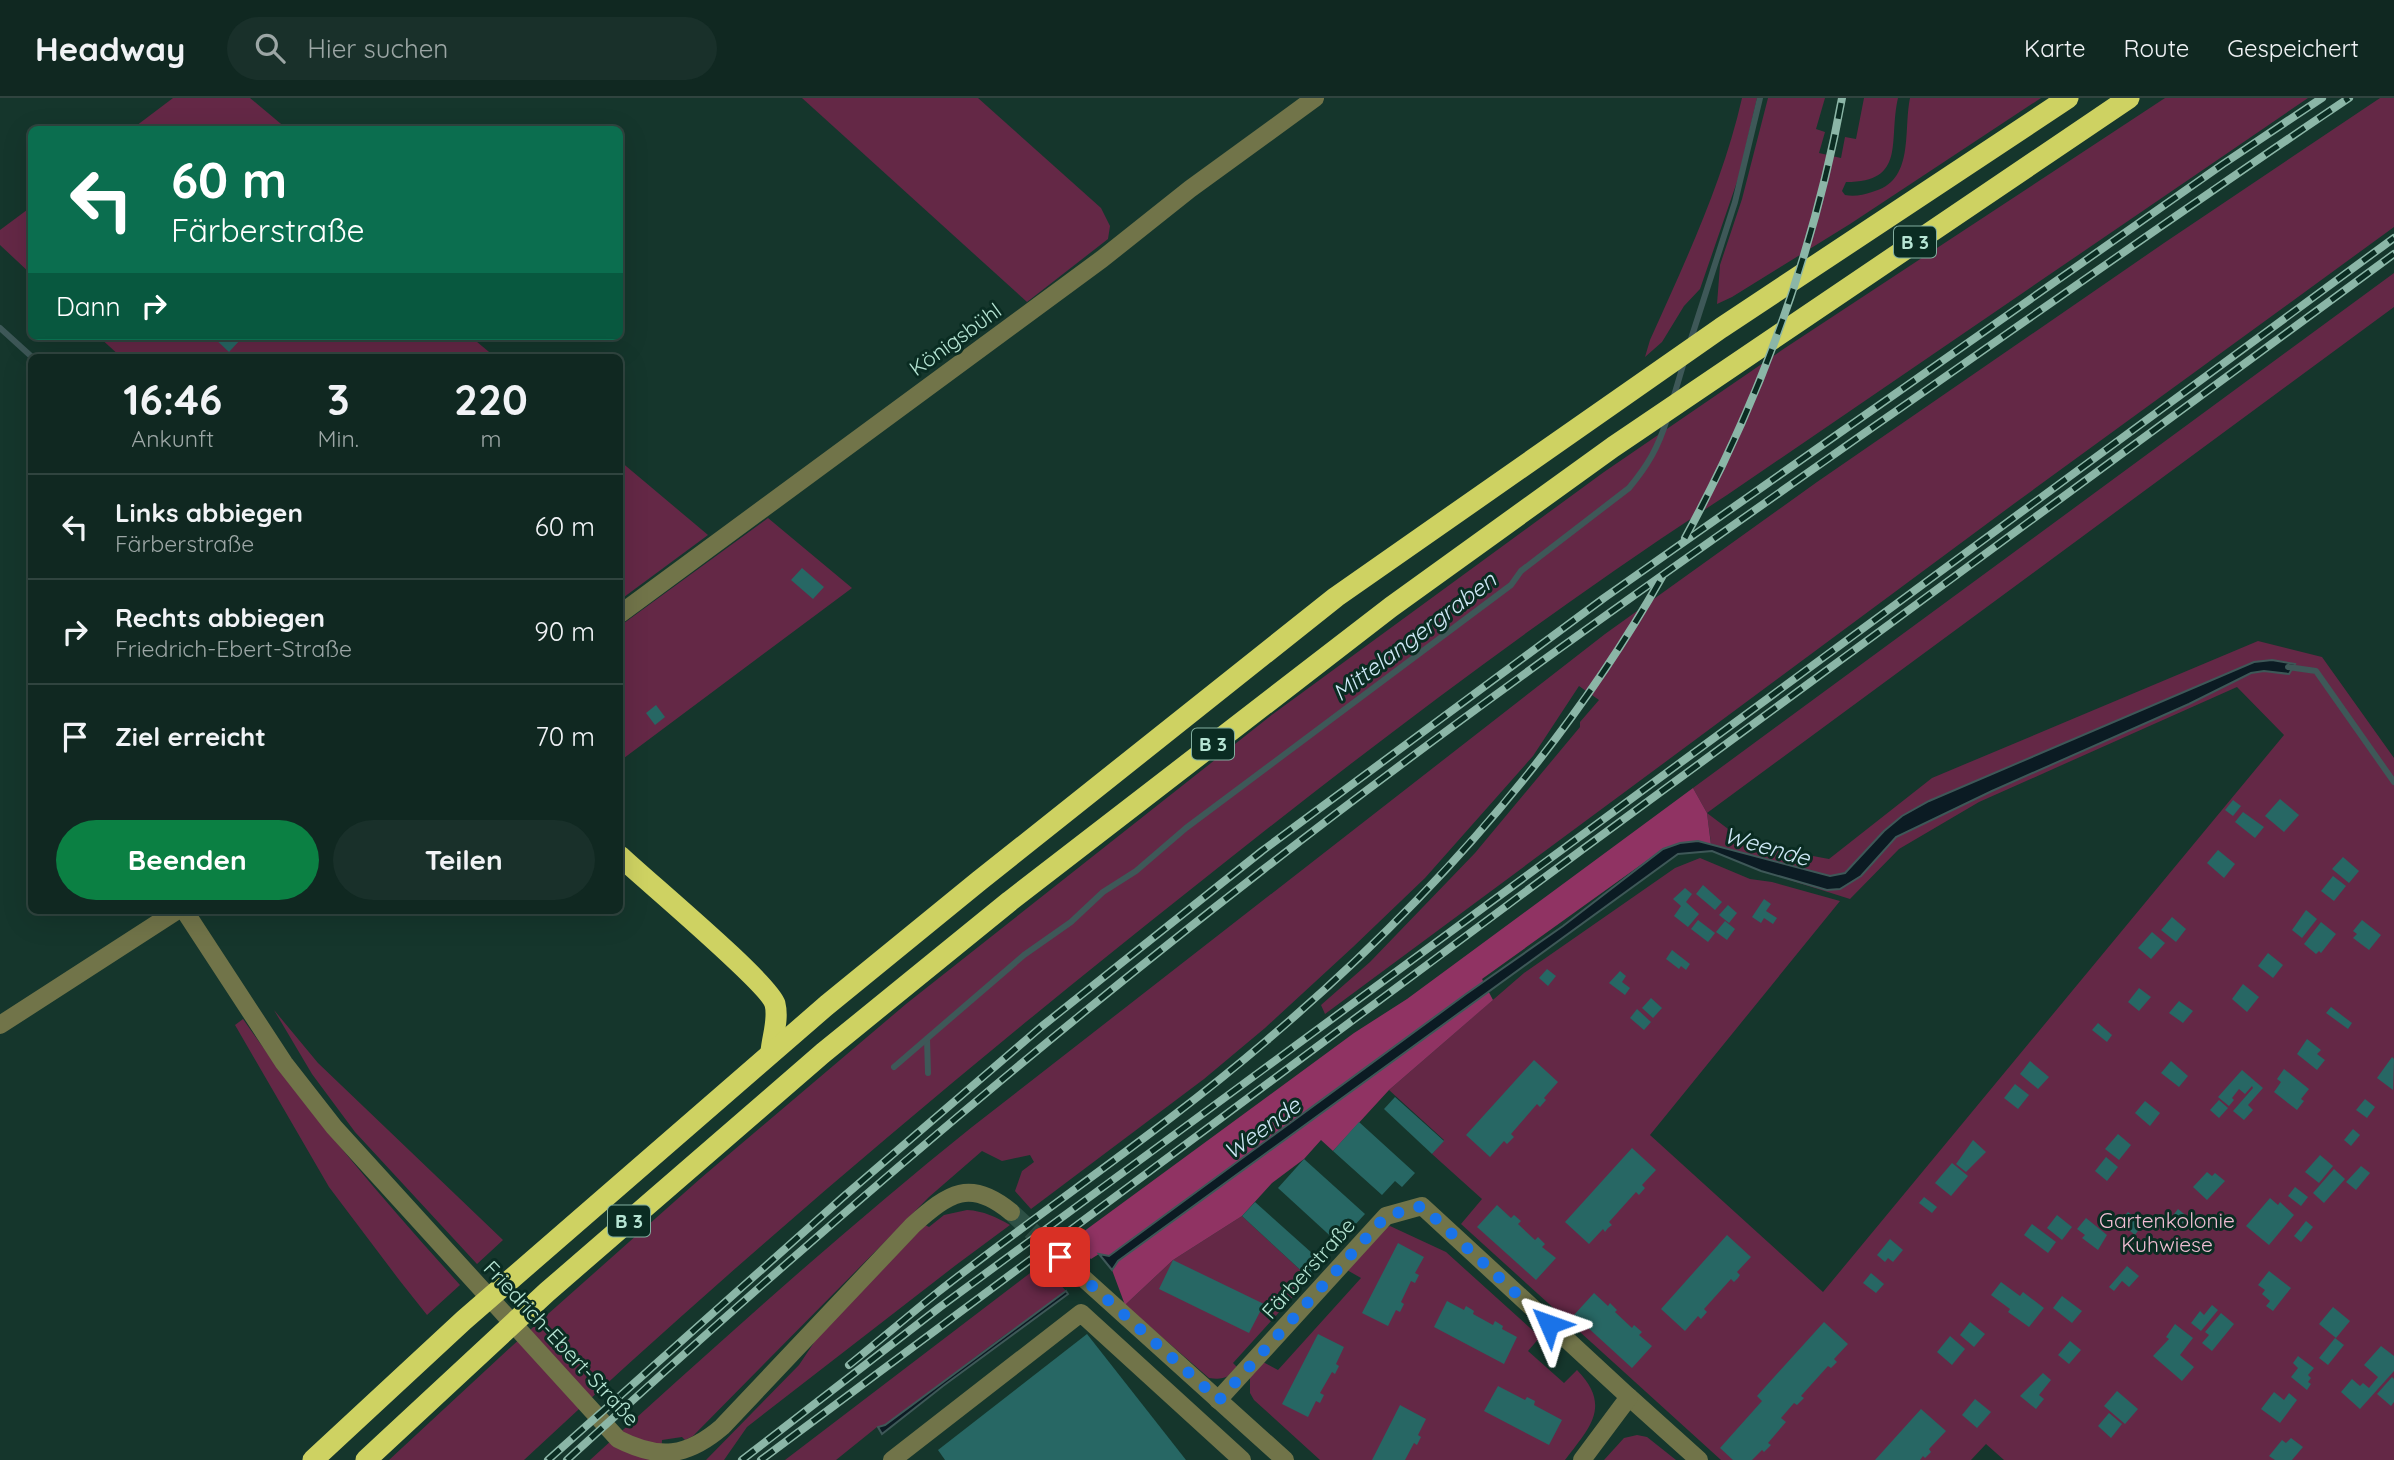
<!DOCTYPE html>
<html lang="de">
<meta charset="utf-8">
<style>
:root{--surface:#102821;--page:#19302a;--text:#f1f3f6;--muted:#9ca6a5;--line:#30443f;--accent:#0b8043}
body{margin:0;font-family:Quicksand,sans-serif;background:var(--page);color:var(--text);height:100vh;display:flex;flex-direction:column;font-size:26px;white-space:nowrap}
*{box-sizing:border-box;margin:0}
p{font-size:23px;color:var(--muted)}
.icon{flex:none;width:38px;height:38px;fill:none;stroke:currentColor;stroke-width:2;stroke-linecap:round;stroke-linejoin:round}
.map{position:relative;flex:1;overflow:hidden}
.side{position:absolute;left:28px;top:256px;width:595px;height:560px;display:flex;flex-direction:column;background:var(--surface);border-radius:10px;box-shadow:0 7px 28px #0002,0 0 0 2px var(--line)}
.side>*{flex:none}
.banner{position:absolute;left:28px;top:28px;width:595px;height:214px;border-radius:10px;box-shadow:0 7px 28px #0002,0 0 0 2px var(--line);background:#0b6e4f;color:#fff;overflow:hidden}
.pin{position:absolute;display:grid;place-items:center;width:60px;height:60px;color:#fff;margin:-30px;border-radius:14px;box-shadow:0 4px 10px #0006}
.me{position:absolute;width:77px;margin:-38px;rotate:313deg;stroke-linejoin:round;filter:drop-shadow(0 0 5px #0008)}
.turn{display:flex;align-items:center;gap:24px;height:147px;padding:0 28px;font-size:32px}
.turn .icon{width:91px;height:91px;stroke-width:2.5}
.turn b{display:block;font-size:49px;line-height:60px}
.then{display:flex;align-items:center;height:66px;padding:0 28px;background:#0003;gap:14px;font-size:26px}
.eta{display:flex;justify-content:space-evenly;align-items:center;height:119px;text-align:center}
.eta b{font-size:42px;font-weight:700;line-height:49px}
.primary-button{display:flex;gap:14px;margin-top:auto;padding:14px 28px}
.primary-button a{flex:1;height:80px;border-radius:42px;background:var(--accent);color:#fff;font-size:28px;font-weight:700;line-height:80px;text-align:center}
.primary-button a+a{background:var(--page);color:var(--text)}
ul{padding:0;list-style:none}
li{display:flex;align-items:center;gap:21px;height:105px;padding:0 28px;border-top:2px solid var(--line)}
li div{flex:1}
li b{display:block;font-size:26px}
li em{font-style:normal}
header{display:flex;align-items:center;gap:42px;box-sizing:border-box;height:98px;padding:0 35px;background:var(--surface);border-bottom:2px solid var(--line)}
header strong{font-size:33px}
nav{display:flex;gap:38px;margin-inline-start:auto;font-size:24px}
.search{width:490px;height:63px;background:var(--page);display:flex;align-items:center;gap:18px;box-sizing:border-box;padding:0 24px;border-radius:38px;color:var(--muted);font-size:26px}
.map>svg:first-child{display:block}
</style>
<header>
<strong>Headway</strong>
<div class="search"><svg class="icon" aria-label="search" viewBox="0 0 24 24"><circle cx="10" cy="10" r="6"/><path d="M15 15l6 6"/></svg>Hier suchen</div>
<nav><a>Karte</a><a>Route</a><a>Gespeichert</a></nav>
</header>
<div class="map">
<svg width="2394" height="1362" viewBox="0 0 2394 1362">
<rect width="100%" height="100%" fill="#15362c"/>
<g fill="#642846">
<polygon points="173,0 250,0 287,31 132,31"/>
<polygon points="802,0 978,0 1101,110 1110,128 1108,141 1027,204"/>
<path d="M1742,0H1757L1739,78L1700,191L1684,208L1662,244L1645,259L1650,242C1685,164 1723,84 1742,0Z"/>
<path d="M1768,0H1825L1816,31L1825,34L1819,55L1841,60L1845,39L1856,41L1864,0H1898C1888,43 1907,84 1846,84L1842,93L1845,97C1854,99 1863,97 1872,94C1915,83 1903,34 1910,0H2041L1850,126L1732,199L1717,206L1720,167L1742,101Z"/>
<path d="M2165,0H2308L1727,397C1541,518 1363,654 1190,792C960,974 737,1163 524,1362H389L512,1248L701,1080L906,906L1273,616L1604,374L1785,250Z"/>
<path d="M2380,0H2394V129L2015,405L1325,916L1321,907L1370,864L1475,755L1580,629V624L1599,602L1579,588L1533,658L1425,780L1353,849L1265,930L1204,981L1031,1111L1015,1093L1022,1073L1034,1064L1030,1057L1002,1063L982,1053L929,1099L693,1338L685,1342L682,1339L662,1342L661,1362H590C715,1248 840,1135 972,1029L1605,536L1817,384L2164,145Z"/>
<polygon points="31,109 31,176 0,147 0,132"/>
<polygon points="2394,175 2394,209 1707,715 1748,746 1829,761 1932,680 2258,543 2322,559 2394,660 2394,1362 2004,1362 1986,1346 1971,1362 1721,1362 1461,1126 1482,1101 1432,1056 1444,1042 1389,992 1524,875 1675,770 1700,760 1750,781 1772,784 1840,803 1650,1037 1823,1194 2284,637 2237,589 1979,704 1899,751 1850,801 1761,773 1712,753 1707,715 1693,690"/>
<polygon points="98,238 470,238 495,259 121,259"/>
<polygon points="620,363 708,437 620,502"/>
<polygon points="768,420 852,490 620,663 620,629 621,628 620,626 620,528"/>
<polygon points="274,912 318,965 503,1142 477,1166 355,1034 312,976"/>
<path d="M243,921C308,1015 383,1101 460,1187L427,1217L400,1183L329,1089L235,927Z"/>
<path d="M967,1112C984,1113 996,1119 1010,1127L956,1167L747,1329L724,1362H706L799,1267L819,1237L925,1127L929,1129L944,1117Z"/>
<path d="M1242,1118L1308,1179H1311L1233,1265L1238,1270C1229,1280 1222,1282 1209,1280L1125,1207L1173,1162Z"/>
<path d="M1390,1128L1446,1154L1540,1239L1528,1253L1564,1285L1577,1272C1612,1308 1590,1329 1565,1362H1320L1254,1302L1250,1295V1279L1263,1264L1278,1272L1361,1180L1347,1172L1384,1131Z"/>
<polygon points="1042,1166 1066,1193 1063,1196 1002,1239 885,1327 877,1329 836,1362 785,1362"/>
<polygon points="1637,1337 1647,1339 1676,1362 1604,1362 1624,1340"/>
</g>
<path fill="#903363" d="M1693,690L1707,715L1711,747C1693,741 1680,745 1663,751L1482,881L1493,902L1389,992L1333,1053L1321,1042L1304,1061L1272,1085L1242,1118L1173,1162L1125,1207L1112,1172L1099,1156L1091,1161L1068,1145L1354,935L1407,901Z"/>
<g fill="#0b1b23" stroke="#3e5858" stroke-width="2">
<polygon points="2272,562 2295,566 2289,576 2264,573 2251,575 2189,606 1992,693 1896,739 1861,778 1840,791 1827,792 1761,773 1712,753 1678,756 1118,1163 1112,1172 1099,1156 1109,1158 1466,896 1563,828 1663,751 1680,745 1698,743 1830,778 1845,775 1884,733 1902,718 1929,703 2254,564"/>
<polygon points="1066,1193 1068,1196 943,1288 882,1336 878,1329 885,1327"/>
</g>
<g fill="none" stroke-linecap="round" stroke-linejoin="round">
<g stroke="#3e5858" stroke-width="6">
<polyline points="0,230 32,259"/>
<polyline points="1690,244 1735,104 1760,0"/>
<polyline points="1673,301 1684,264"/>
<polyline points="2288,569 2316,573 2394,684"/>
<polyline points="927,941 928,975"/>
<path d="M894,969L1024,857L1071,824L1103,794L1136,773L1186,730L1511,487L1521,473L1629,390C1648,367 1658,350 1667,321"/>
</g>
</g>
<g fill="#276764">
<polygon points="212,238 235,238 240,242 229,254"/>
<polygon points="802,470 824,489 813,501 791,482"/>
<polygon points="656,607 665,619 655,627 646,615"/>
<polygon points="2280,701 2299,717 2284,734 2265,718"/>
<polygon points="2233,702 2241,708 2233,718 2225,712"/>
<polygon points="2243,714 2264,729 2255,740 2235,724"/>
<polygon points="2218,752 2235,766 2224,780 2207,765"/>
<polygon points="2343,759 2359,773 2349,785 2332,771"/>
<polygon points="2333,778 2346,788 2334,803 2321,793"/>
<polygon points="1703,787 1722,804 1715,812 1696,796"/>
<polygon points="1685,790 1692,796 1686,804 1699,816 1688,829 1674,818 1681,808 1673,801"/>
<polygon points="1764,801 1771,806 1766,813 1777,820 1773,826 1764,820 1761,825 1752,819"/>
<polygon points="1728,807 1737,815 1729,825 1719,817"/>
<polygon points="2306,812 2317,821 2302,840 2292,832"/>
<polygon points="2172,819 2186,831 2176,844 2161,832"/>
<polygon points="1698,822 1715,835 1708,844 1691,831"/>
<polygon points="2362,822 2381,837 2369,852 2353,840 2357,836 2353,833"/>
<polygon points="1725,823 1735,831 1727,842 1716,834"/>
<polygon points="2321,824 2336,836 2321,855 2319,853 2316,856 2304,846"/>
<polygon points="2152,834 2165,845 2151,861 2138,850"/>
<polygon points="1672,852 1690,866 1686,872 1681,868 1679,871 1666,861"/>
<polygon points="2268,855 2283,867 2273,880 2258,868"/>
<polygon points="1547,871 1556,878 1548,888 1539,880"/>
<polygon points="1620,873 1626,878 1622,884 1630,890 1625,897 1609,885"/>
<polygon points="2243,886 2259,899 2247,914 2232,901"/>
<polygon points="2139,890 2151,899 2139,913 2128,904"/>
<polygon points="1651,900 1662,910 1653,920 1642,910"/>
<polygon points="2179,903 2193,913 2183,925 2169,915"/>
<polygon points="2331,909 2352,925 2348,931 2326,915"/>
<polygon points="1637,911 1651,924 1644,932 1630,920"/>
<polygon points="2098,925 2112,937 2107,944 2092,932"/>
<polygon points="2307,941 2321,952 2317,956 2325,962 2317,972 2297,956"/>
<polygon points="2392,959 2394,961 2393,992 2377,980"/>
<polygon points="1534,962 1558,984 1544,1000 1546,1002 1540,1009 1537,1006 1511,1036 1514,1039 1507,1046 1504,1043 1490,1059 1466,1037"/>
<polygon points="2030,963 2049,979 2038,991 2020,976"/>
<polygon points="2171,963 2188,978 2179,989 2161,975"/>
<polygon points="2284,971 2309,991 2301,1001 2304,1003 2297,1012 2274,994 2281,984 2277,981"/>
<polygon points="2242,972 2263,990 2248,1007 2253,1012 2244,1022 2233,1013 2253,990 2252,988 2245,996 2239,991 2232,1000 2234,1002 2229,1008 2218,999"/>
<polygon points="2015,986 2029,997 2018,1011 2004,1000"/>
<polygon points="1395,999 1444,1043 1432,1056 1384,1011"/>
<polygon points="2365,1001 2375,1009 2367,1020 2356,1012"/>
<polygon points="2219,1002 2228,1010 2219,1020 2210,1012"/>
<polygon points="2145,1003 2160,1015 2150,1028 2135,1015"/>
<polygon points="1359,1024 1415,1075 1402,1089 1395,1083 1382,1097 1333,1053"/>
<polygon points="2353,1031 2360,1037 2351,1048 2344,1042"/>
<polygon points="2118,1036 2131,1047 2119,1062 2105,1051"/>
<polygon points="1973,1042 1986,1054 1966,1074 1956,1066"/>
<polygon points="1632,1050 1656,1072 1642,1087 1645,1090 1639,1097 1636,1094 1609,1124 1612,1127 1608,1130 1605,1134 1603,1131 1589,1146 1565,1124"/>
<polygon points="2320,1057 2333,1068 2319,1085 2305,1074"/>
<polygon points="2106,1059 2118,1069 2107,1083 2095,1073"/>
<polygon points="1304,1061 1365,1116 1338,1145 1278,1090"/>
<polygon points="1952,1065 1968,1078 1951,1098 1935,1085"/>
<polygon points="2361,1068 2370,1075 2356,1092 2346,1084"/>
<polygon points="2334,1071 2345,1081 2324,1105 2313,1095"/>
<polygon points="2207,1074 2212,1078 2215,1075 2225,1083 2207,1102 2193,1089"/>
<polygon points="2295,1089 2308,1099 2301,1108 2288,1098"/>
<polygon points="1924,1099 1937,1109 1932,1115 1919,1105"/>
<polygon points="2270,1100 2278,1107 2280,1104 2294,1117 2269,1147 2246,1128"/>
<polygon points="1255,1104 1322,1164 1308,1179 1242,1118"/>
<polygon points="1497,1107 1511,1120 1514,1117 1521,1123 1518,1126 1535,1142 1538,1139 1545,1146 1542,1149 1556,1160 1536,1182 1477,1129"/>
<polygon points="2178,1111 2188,1119 2178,1131 2168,1124"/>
<polygon points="2128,1114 2143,1126 2135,1137 2119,1124"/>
<polygon points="2057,1117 2072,1129 2062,1142 2047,1130"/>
<polygon points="2086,1120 2107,1137 2098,1152 2082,1140 2085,1137 2077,1131"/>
<polygon points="2306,1123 2313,1129 2301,1144 2294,1138"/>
<polygon points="2032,1126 2056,1144 2048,1155 2024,1137"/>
<polygon points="1727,1137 1751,1159 1737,1174 1740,1177 1738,1180 1734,1184 1731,1181 1704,1211 1707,1214 1701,1221 1698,1218 1685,1233 1661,1211"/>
<polygon points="1890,1141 1903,1152 1893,1164 1888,1160 1885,1164 1877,1157"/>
<polygon points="1398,1145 1424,1159 1415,1175 1419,1177 1415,1185 1411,1183 1401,1204 1404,1206 1400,1214 1396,1212 1388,1228 1362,1215"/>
<polygon points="1173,1162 1264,1206 1249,1235 1159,1191"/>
<polygon points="2127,1168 2139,1178 2129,1189 2122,1183 2114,1193 2109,1189"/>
<polygon points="2269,1173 2291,1190 2273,1213 2266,1208 2270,1203 2262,1196 2265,1192 2258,1187"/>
<polygon points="1871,1175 1884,1186 1876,1195 1863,1185"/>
<polygon points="2001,1184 2020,1198 2023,1194 2044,1210 2029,1229 2008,1214 2010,1211 1991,1197"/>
<polygon points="1594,1195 1608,1208 1610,1205 1617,1212 1615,1214 1632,1230 1634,1227 1642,1234 1639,1237 1652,1248 1632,1270 1574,1217"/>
<polygon points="2062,1198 2082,1213 2072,1225 2053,1210"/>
<polygon points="1447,1203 1464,1212 1466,1208 1471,1211 1474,1213 1473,1216 1493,1227 1495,1223 1503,1228 1502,1231 1517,1239 1504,1266 1434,1229"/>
<polygon points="2212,1207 2218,1212 2201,1233 2191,1225 2200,1213 2204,1217"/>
<polygon points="2333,1209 2350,1223 2336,1240 2319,1226"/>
<polygon points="2221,1215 2234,1226 2212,1253 2202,1245 2209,1237 2205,1234"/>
<polygon points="1824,1224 1848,1246 1834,1261 1837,1264 1831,1270 1828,1268 1801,1298 1804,1300 1797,1307 1794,1305 1781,1320 1786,1324 1768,1345 1771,1347 1764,1354 1762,1352 1752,1362 1733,1362 1720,1350 1762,1303 1757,1298"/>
<polygon points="1970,1224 1985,1236 1974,1249 1960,1237"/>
<polygon points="2175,1226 2193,1240 2180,1257 2194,1269 2182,1283 2153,1258 2169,1241 2166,1239"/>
<polygon points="1087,1236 1186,1362 945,1362 938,1352"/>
<polygon points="1318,1236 1344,1249 1336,1266 1339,1268 1335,1276 1332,1274 1320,1295 1324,1297 1320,1305 1316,1303 1308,1319 1282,1306"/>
<polygon points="1950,1238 1965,1251 1952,1267 1937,1254"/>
<polygon points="2335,1240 2344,1247 2328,1267 2319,1260"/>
<polygon points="2070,1243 2081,1252 2069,1266 2058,1257"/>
<polygon points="2381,1248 2394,1258 2394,1273 2360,1311 2341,1294 2352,1281 2360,1288 2363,1285 2369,1290 2378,1279 2364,1267"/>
<polygon points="2298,1258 2314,1270 2308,1277 2311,1280 2308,1284 2311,1286 2307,1292 2291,1279 2298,1270 2293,1265"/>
<polygon points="2043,1275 2051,1282 2039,1297 2044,1301 2036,1311 2020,1298"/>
<polygon points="2392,1279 2394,1281 2394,1304 2391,1308 2377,1296"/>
<polygon points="1498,1288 1525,1302 1527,1299 1535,1303 1534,1307 1562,1322 1549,1347 1484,1313"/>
<polygon points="2117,1293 2138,1311 2125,1326 2104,1308"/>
<polygon points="2274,1294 2284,1302 2289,1295 2297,1302 2280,1325 2261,1311"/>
<polygon points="1975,1301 1991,1314 1977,1330 1962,1317"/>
<polygon points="1400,1307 1426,1321 1418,1337 1421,1339 1417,1347 1414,1345 1405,1362 1372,1362"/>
<polygon points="1921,1311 1946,1333 1929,1351 1931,1354 1925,1360 1923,1358 1920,1362 1875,1362"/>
<polygon points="2109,1315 2122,1326 2111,1340 2098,1328"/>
<polygon points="2291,1340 2303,1349 2292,1362 2275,1362 2269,1358 2282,1342 2286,1345"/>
</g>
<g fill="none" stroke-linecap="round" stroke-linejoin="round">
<polyline stroke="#2d5045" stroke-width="18" stroke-dasharray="18 9" stroke-linecap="butt" points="1011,1114 1060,1159"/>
<g stroke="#717449" stroke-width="18">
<polyline points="620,516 1102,161 1190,91 1315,0"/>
<path d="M184,812L284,965L334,1029L618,1341C659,1362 687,1359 722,1329L913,1127C949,1095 970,1080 1011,1114"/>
<polyline points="0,927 178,812"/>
<polyline points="1060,1159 1285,1362"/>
<polyline points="1629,1299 1699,1362"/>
<polyline points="1218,1302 1386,1118 1422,1108 1629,1299 1582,1362"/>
<polyline points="892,1362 1081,1215 1242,1362"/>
</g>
<g stroke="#ced262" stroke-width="21">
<path d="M620,758C644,781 769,885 775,906C779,922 772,939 771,954"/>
<polyline points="313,1362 464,1222 827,907 979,783 1336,499 1721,230 2068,0"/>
<polyline points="366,1362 547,1194 823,955 1010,803 1391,509 1613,349 2129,0"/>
</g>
<defs>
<g id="rail">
<path d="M1685,440C1760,302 1814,154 1842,0"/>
<path d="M849,1267C879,1243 908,1218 938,1194C1046,1109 1161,1033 1266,943C1420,812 1562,656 1662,479"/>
<polyline points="548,1362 842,1100 1041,929 1262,753 1604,500 2223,66 2322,0"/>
<path d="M567,1362C792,1156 1023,958 1264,771C1463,616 1669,472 1876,327C2033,218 2189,107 2349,0"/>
<polyline points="742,1362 940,1209 2394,140"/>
<polyline points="761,1362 1583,751 2394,156"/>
</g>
</defs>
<use href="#rail" stroke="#8bb6a7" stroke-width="8"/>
<use href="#rail" stroke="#0a2c22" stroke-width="5" stroke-dasharray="16" stroke-linecap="butt"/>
</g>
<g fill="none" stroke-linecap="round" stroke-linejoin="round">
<polyline stroke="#1a73e8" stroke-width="12" stroke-dasharray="0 21.6" points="1060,1159 1219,1302 1386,1118 1422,1108 1549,1226"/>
</g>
<g text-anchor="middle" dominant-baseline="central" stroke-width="6" stroke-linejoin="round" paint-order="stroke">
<g fill="#0a2c22" stroke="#82ae9f" stroke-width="2">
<rect x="1894" y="128.5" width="42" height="31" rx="5"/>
<rect x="1192" y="630.5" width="42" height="31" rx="5"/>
<rect x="608" y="1107.5" width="42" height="31" rx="5"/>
</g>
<g font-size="19" font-weight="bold" fill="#b6e5d4">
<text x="1915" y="144">B 3</text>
<text x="1213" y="646">B 3</text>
<text x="629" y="1123">B 3</text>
</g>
<g font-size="21" fill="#b6e5d4" stroke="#0a2c22">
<text transform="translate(955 241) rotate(-36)">Königsbühl</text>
<text transform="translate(1308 1170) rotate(-48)">Färberstraße</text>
<text transform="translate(562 1245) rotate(47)">Friedrich-Ebert-Straße</text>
</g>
<g font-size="21" fill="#f1bdd3" stroke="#0a2c22">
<text x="2167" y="1122">Gartenkolonie<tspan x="2167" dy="24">Kuhwiese</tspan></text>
</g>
<g font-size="23" font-style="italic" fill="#cee8f6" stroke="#0a2c22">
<text transform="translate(1414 538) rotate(-37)">Mittelangergraben</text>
<text transform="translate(1767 748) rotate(16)">Weende</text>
<text transform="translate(1262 1030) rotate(-36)">Weende</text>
</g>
</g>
</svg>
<div class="pin" style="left:1060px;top:1159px;background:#d93025"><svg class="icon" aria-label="arrive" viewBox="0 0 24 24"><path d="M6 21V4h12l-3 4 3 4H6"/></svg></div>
<svg class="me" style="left:1549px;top:1226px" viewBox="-20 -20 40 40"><path d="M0-17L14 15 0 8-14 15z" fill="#1a73e8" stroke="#fff" stroke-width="4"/></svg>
<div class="banner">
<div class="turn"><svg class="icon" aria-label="left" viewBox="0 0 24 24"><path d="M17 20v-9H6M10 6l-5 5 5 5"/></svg><div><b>60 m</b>Färberstraße</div></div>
<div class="then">Dann<svg class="icon" aria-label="right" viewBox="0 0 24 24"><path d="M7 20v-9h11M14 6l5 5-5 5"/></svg></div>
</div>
<section class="side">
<div class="eta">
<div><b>16:46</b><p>Ankunft</p></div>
<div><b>3</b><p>Min.</p></div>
<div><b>220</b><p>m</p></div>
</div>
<ul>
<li><svg class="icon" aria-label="left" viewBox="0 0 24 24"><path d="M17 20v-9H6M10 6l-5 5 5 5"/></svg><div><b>Links abbiegen</b><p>Färberstraße</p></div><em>60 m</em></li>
<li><svg class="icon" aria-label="right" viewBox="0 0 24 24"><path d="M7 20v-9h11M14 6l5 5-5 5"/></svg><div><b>Rechts abbiegen</b><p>Friedrich-Ebert-Straße</p></div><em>90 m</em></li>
<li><svg class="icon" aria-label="arrive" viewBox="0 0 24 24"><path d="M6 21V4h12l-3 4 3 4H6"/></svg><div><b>Ziel erreicht</b></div><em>70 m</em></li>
</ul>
<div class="primary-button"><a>Beenden</a><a>Teilen</a></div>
</section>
</div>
